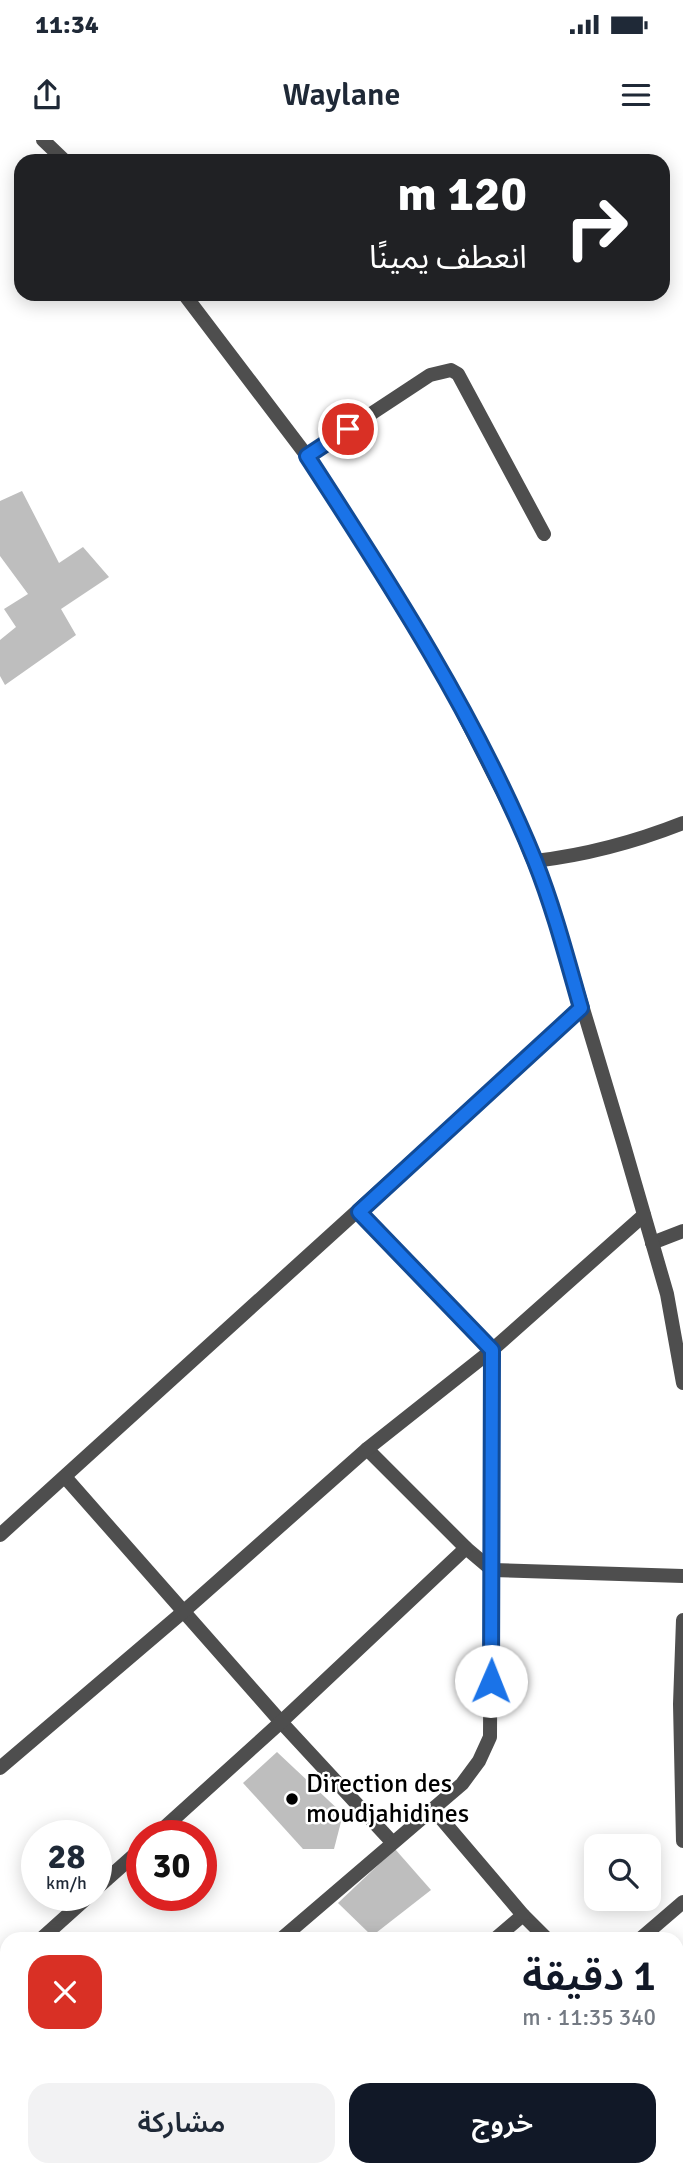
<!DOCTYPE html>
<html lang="ar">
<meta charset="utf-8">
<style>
:root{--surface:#fff;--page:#f2f2f3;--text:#1f2937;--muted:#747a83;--accent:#111827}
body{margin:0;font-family:Signika,"Noto Sans Arabic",sans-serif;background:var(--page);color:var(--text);direction:rtl;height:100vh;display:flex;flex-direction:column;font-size:26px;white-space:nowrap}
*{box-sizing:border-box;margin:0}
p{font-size:23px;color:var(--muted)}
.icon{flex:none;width:38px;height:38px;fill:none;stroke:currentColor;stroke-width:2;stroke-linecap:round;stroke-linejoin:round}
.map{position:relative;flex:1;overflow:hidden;direction:ltr}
.side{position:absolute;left:0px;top:1792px;width:684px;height:245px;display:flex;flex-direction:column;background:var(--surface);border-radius:21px 21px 0 0;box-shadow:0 4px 18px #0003;direction:rtl}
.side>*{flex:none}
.banner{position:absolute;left:14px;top:14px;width:656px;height:147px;border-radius:21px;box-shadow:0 4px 18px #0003;direction:rtl;background:#202124;color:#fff;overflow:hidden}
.buttons{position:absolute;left:584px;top:1694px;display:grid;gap:14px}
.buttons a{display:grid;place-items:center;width:77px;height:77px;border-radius:14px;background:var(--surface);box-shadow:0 4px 18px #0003;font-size:35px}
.speed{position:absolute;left:21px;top:1680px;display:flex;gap:14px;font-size:35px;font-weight:700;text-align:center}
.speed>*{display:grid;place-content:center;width:91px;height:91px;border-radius:50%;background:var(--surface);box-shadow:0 4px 18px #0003;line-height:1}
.speed small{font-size:18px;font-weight:400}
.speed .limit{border:10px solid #d22;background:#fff;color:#111}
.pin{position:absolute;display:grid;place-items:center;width:60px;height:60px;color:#fff;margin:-30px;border:4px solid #fff;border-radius:50%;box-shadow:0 2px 7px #0007}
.me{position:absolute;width:77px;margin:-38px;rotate:1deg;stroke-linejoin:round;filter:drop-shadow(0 0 5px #0008)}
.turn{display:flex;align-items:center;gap:24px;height:147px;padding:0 28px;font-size:32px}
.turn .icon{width:91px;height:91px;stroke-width:2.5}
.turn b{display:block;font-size:49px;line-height:60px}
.round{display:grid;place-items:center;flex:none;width:74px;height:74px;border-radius:21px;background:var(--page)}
.summary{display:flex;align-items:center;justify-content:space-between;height:119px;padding:0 28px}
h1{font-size:42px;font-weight:600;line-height:52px;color:var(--accent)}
.cta{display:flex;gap:14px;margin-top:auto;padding:14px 28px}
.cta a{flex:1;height:80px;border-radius:21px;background:var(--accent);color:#fff;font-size:28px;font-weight:600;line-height:80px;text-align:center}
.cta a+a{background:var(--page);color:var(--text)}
.status{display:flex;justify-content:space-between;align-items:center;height:49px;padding:0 35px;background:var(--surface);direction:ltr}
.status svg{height:19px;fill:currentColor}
header{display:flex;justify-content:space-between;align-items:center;height:91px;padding:0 28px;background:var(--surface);font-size:32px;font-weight:600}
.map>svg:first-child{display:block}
</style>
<div class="status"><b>11:34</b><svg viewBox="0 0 49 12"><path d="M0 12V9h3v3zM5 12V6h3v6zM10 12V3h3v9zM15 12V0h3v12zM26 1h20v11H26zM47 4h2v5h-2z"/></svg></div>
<header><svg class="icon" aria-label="menu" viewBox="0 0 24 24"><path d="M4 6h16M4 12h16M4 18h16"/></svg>Waylane<svg class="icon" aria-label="share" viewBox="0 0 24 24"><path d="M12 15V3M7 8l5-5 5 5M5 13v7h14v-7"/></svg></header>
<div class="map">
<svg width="683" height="2037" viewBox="0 0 683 2037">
<rect width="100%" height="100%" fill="#fff"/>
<g fill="#bebebe">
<polygon points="22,351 59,423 83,407 109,437 61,469 76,495 5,545 0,536 0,500 16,487 4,469 28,454 0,416 0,361"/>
<polygon points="277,1612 343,1674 334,1709 303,1709 243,1643"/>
<polygon points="395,1709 431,1750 372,1796 338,1763"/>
</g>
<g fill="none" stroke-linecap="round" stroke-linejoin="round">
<g stroke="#4e4e4e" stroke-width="14">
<polyline points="307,316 430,235 451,230 458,234 544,394"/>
<path d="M535,721C586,715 635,702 683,683"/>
<polyline points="652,1103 683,1091"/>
<polyline points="367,1309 466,1408 492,1430 683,1436"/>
<polyline points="65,1337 281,1582 392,1702"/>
<polyline points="0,1395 581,868"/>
<polyline points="0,1628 183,1472 367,1309 492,1210 359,1072"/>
<polyline points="433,1669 523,1775 547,1799"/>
<polyline points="155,1696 281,1582 466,1408"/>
<polyline points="96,1749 142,1708"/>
<polyline points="41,1799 90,1755"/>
<polyline points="281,1799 462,1644 479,1621 490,1597 492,1210 644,1075"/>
<polyline points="495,1799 523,1775"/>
<polyline points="640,1799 683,1762"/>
<polyline points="0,1836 7,1830"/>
<polyline points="355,2030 361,2037"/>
<polyline points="541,2030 546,2037"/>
<polyline points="23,2037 30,2030"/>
<polyline points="219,2037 227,2030"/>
<polyline points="370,2037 378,2030"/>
</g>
<g stroke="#4e4e4e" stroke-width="14">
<polyline points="43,0 65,21"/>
<polyline points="184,154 307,316 343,372 445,538 517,681 554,772 623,1002 667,1154 683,1243"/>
<polyline points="683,1480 680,1564 683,1701"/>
</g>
</g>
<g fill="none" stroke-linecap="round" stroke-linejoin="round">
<defs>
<path id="route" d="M348,289L307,316C391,445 477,578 535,721C554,769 567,819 581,868L359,1072L492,1210L491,1541"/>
</defs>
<use href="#route" stroke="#114b97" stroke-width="18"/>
<use href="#route" stroke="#1a73e8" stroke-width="12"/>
</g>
<circle fill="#000" stroke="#fff" stroke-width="2.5" cx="292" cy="1659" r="7"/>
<g text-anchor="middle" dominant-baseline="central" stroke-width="5" stroke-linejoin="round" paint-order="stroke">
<g font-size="26" fill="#000" stroke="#fff" text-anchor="start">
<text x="306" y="1644">Direction des<tspan x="306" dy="30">moudjahidines</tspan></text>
</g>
</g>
</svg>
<div class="buttons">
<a><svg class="icon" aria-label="search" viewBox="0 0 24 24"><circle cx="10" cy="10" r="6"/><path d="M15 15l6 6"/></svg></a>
</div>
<div class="speed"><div>28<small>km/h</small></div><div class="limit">30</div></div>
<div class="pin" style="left:348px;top:289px;background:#d93025"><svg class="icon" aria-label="arrive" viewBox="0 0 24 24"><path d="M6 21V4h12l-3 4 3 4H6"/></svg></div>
<svg class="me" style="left:491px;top:1541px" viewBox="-20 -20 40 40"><circle r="19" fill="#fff"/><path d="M0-13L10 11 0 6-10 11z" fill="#1a73e8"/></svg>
<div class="banner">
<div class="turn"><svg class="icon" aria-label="right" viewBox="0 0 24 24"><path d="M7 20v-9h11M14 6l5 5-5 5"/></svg><div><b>120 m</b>انعطف يمينًا</div></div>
</div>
<section class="side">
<div class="summary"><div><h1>1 دقيقة</h1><p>340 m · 11:35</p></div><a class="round" style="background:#d93025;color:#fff"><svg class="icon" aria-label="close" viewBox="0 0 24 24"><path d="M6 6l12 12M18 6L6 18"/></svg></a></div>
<div class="cta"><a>خروج</a><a>مشاركة</a></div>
</section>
</div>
